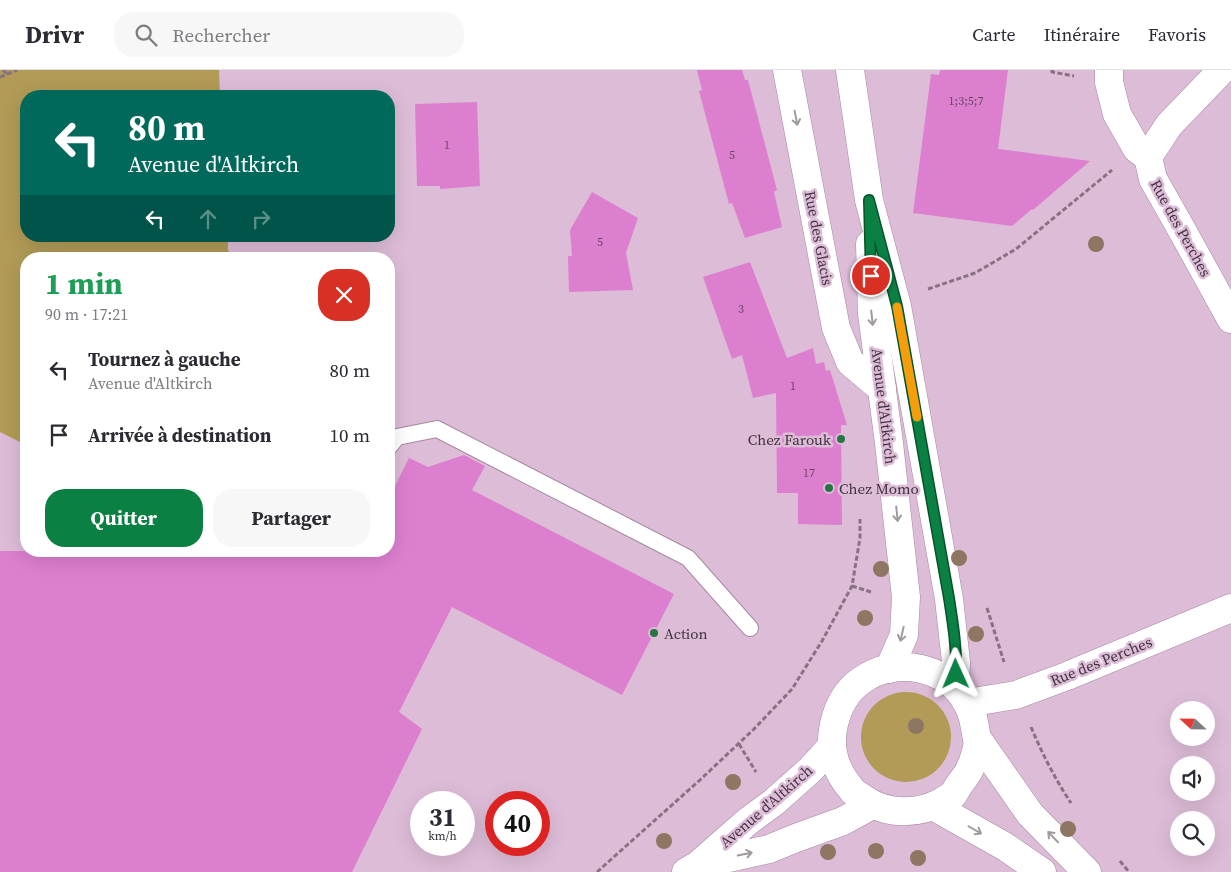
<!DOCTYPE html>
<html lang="fr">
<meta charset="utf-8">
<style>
:root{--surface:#fff;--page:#f7f7f7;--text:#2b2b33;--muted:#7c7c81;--line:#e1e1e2;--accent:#0b8043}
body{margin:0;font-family:"Source Serif 4",serif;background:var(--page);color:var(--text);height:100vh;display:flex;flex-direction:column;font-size:19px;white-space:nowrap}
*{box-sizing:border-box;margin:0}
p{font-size:16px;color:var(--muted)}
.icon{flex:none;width:28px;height:28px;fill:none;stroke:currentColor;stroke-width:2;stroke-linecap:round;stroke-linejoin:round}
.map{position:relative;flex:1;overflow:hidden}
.details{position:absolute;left:20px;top:182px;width:375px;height:305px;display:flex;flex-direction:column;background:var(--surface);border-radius:20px;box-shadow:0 5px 20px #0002}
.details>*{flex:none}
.hud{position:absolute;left:20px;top:20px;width:375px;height:152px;border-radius:20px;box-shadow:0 5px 20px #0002;background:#00695c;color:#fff;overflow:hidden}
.needle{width:32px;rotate:292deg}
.buttons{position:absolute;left:1170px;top:631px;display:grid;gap:10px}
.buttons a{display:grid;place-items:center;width:45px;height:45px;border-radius:50%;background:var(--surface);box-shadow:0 5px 20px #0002;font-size:25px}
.speed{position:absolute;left:410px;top:721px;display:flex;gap:10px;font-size:25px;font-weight:700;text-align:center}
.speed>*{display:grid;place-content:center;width:65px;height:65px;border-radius:50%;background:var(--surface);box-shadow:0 5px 20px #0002;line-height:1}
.speed small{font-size:12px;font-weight:400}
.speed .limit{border:8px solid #d22;background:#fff;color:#111}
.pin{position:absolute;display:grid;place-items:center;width:42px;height:42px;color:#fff;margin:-21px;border:2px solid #fff;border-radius:50%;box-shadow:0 1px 5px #0007}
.me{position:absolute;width:55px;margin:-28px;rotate:359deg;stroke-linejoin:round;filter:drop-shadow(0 0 4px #0008)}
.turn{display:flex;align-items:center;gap:18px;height:105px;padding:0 25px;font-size:22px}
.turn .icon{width:65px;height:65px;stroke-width:2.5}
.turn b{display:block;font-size:35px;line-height:42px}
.lanes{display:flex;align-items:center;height:48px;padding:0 25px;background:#0003;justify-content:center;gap:25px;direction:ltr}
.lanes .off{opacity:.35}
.round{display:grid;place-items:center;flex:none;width:52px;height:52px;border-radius:20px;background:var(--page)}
.summary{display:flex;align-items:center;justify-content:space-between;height:85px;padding:0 25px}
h1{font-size:30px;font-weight:700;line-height:38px;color:#1e9e55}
.cta{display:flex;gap:10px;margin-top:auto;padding:10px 25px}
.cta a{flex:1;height:58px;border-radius:20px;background:var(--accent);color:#fff;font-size:20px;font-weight:700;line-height:58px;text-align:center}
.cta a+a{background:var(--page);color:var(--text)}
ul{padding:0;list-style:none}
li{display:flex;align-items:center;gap:15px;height:65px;padding:0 25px}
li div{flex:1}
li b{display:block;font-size:19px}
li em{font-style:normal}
header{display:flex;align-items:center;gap:30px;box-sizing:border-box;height:70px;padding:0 25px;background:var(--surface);border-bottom:1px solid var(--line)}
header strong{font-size:24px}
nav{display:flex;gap:28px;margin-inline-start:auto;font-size:18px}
.search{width:350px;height:45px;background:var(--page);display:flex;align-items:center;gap:12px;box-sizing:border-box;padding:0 18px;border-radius:20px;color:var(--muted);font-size:19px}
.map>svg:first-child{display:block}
</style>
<header>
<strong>Drivr</strong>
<div class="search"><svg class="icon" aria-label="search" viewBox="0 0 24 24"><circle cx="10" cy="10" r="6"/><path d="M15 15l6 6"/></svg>Rechercher</div>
<nav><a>Carte</a><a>Itinéraire</a><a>Favoris</a></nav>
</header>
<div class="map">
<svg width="1231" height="802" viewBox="0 0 1231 802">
<rect width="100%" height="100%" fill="#ddbcd7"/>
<g fill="#b19b56">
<polygon points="0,0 219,0 220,26 26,26 26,166 228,166 228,180 233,189 26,189 26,375 0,362"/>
<circle cx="906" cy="667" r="45"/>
</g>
<g fill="#dd7fcf">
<polygon points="697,0 742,0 745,10 748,10 777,120 774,122 782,157 745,168 732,133 729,134 699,21 702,20"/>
<polygon points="940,0 1008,0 998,79 1090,91 1033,140 1032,139 1012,156 913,143 931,4 939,5"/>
<polygon points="477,32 480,116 440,119 440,116 417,116 415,34"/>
<polygon points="592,122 638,148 626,183 633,220 569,222 568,186 572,186 570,160"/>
<polygon points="750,192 787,288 813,278 816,294 824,292 826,301 830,300 847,355 841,355 842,455 798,454 798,423 777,423 776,323 753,328 742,285 732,289 703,207"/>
<polygon points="464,385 485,396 472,420 674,524 622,625 452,537 399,642 422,659 352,802 0,802 0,481 389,481 389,428 409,388 428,397"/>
</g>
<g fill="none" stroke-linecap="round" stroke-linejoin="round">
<defs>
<polyline id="service" points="389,377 397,367 437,359 688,488 750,558"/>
<g id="minor">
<polyline points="787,0 836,258 850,292 882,319"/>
<polyline points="1109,0 1109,12 1117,44 1137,79 1148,87"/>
<polyline points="1222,0 1169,55 1148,87 1153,109 1183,162 1231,249"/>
<polyline points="967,633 1016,625 1067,606 1231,538"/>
</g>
<g id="tertiary">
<polyline points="850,0 869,130 897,236 949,529 956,592 955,617"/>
<polyline points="870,174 872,244 889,373 906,527 904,565 889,599"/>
<path d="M979,671C976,679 975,688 971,696C969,703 963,709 959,715C957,718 955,722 953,725C950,727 946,729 943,731C919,745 887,745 864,729C860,726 855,724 852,720C835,700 828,679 834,654C838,637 847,620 862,610C896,586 947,596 967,633C974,645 975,657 977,670L979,671L1030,744L1087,802"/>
<polyline points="933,736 1004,776 1042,802"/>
<polyline points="702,794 769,779 796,768 843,751 872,735"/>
<polyline points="686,802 698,795 747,752 774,732 810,700 832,676"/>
</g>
</defs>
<use href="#service" stroke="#a687a1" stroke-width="18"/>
<use href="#minor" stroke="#a687a1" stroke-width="29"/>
<use href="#tertiary" stroke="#a687a1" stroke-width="29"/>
<g stroke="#887183" stroke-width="3" stroke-dasharray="5 2.5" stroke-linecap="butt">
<polyline points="3,0 7,4"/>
<polyline points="1052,0 1052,2 1074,6"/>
<polyline points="0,7 17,0"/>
<polyline points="928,219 975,203 1016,179 1112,100"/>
<polyline points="852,516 871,522"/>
<polyline points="987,538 1004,592"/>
<path d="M1031,657C1042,683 1055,709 1071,733"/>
<polyline points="739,674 756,702"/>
<polyline points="1120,791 1129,802"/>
<polyline points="597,802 701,709 754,659 792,619 822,571 852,516 860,468 860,449"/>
</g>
<use href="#service" stroke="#fff" stroke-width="16"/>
<use href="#minor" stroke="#fff" stroke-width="28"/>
<use href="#tertiary" stroke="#fff" stroke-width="28"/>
</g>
<g fill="#8d7662">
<circle cx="1096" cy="174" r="8"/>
<circle cx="959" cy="488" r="8"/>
<circle cx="881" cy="499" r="8"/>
<circle cx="865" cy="548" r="8"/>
<circle cx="976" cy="564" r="8"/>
<circle cx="916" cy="656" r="8"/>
<circle cx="733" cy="712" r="8"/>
<circle cx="1068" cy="759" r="8"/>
<circle cx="664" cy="771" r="8"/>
<circle cx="876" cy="781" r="8"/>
<circle cx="828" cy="782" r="8"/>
<circle cx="918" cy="788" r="8"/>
</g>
<defs><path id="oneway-shaft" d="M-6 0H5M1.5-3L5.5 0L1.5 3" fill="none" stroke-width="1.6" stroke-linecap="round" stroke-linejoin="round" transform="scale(1.25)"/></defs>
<g stroke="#a0999e">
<use href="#oneway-shaft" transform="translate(796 48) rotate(79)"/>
<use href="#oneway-shaft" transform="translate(872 248) rotate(84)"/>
<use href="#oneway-shaft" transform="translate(897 444) rotate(84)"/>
<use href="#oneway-shaft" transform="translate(902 564) rotate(103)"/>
<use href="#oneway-shaft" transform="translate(975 760) rotate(30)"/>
<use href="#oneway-shaft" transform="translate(1053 767) rotate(-134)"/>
<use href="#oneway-shaft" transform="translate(745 784) rotate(-12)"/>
</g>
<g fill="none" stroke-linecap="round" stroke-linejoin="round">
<defs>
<path id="route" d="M871,206L869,130L897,236L949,528C953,554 957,579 956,604"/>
</defs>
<use href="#route" stroke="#07532c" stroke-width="12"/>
<use href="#route" stroke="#0b8043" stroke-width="9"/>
<polyline stroke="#f59e0b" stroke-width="9" points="897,237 917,347"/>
</g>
<g fill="#277444" stroke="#ddbcd7" stroke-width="2">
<circle cx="841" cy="369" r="5"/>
<circle cx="829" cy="418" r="5"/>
<circle cx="654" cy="563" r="5"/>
</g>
<g text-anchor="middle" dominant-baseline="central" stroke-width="5" stroke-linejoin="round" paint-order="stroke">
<g font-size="12" fill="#684662">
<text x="966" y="31">1;3;5;7</text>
<text x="447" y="75">1</text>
<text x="732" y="85">5</text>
<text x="600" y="172">5</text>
<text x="741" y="239">3</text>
<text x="793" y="316">1</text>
<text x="809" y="403">17</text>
</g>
<g font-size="15" fill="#41333e" stroke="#ddbcd7">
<text transform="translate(1181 158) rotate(61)">Rue des Perches</text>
<text transform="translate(819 168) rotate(79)">Rue des Glacis</text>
<text transform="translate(884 336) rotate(83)">Avenue d'Altkirch</text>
<text transform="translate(1101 591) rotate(-22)">Rue des Perches</text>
<text transform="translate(766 736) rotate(-41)">Avenue d'Altkirch</text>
</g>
<g font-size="15" fill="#41333e" stroke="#ddbcd7" text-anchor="start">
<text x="831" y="369" text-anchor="end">Chez Farouk</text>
<text x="839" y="418">Chez Momo</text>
<text x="664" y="563">Action</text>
</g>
</g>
</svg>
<div class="buttons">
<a><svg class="needle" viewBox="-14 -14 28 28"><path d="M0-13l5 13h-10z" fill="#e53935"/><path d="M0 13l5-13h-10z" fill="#7c7c81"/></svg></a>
<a><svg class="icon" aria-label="sound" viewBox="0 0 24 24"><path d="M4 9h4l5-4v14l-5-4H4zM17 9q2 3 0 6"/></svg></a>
<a><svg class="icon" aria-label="search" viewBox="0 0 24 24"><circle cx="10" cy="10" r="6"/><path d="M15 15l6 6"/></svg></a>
</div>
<div class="speed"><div>31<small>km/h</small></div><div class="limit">40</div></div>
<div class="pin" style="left:871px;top:206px;background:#d93025"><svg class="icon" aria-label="arrive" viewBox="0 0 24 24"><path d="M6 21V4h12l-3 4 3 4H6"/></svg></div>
<svg class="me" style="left:956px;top:604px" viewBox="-20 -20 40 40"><path d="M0-17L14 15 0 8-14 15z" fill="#0b8043" stroke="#fff" stroke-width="4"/></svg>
<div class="hud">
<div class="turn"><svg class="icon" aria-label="left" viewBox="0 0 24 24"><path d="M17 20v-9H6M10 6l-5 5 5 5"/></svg><div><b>80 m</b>Avenue d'Altkirch</div></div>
<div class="lanes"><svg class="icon" aria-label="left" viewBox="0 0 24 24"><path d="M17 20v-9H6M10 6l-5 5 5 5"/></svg><svg class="icon off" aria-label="ahead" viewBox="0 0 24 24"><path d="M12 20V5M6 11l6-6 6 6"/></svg><svg class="icon off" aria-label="right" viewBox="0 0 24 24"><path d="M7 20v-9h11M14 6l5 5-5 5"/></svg></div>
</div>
<section class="details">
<div class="summary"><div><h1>1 min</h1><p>90 m · 17:21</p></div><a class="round" style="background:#d93025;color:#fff"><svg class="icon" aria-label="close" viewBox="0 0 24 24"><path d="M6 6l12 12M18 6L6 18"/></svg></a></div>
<ul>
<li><svg class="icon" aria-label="left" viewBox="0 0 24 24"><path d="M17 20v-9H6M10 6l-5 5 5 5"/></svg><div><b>Tournez à gauche</b><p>Avenue d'Altkirch</p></div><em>80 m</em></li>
<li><svg class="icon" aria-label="arrive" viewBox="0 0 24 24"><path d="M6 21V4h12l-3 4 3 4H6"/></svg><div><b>Arrivée à destination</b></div><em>10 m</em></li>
</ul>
<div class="cta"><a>Quitter</a><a>Partager</a></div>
</section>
</div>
